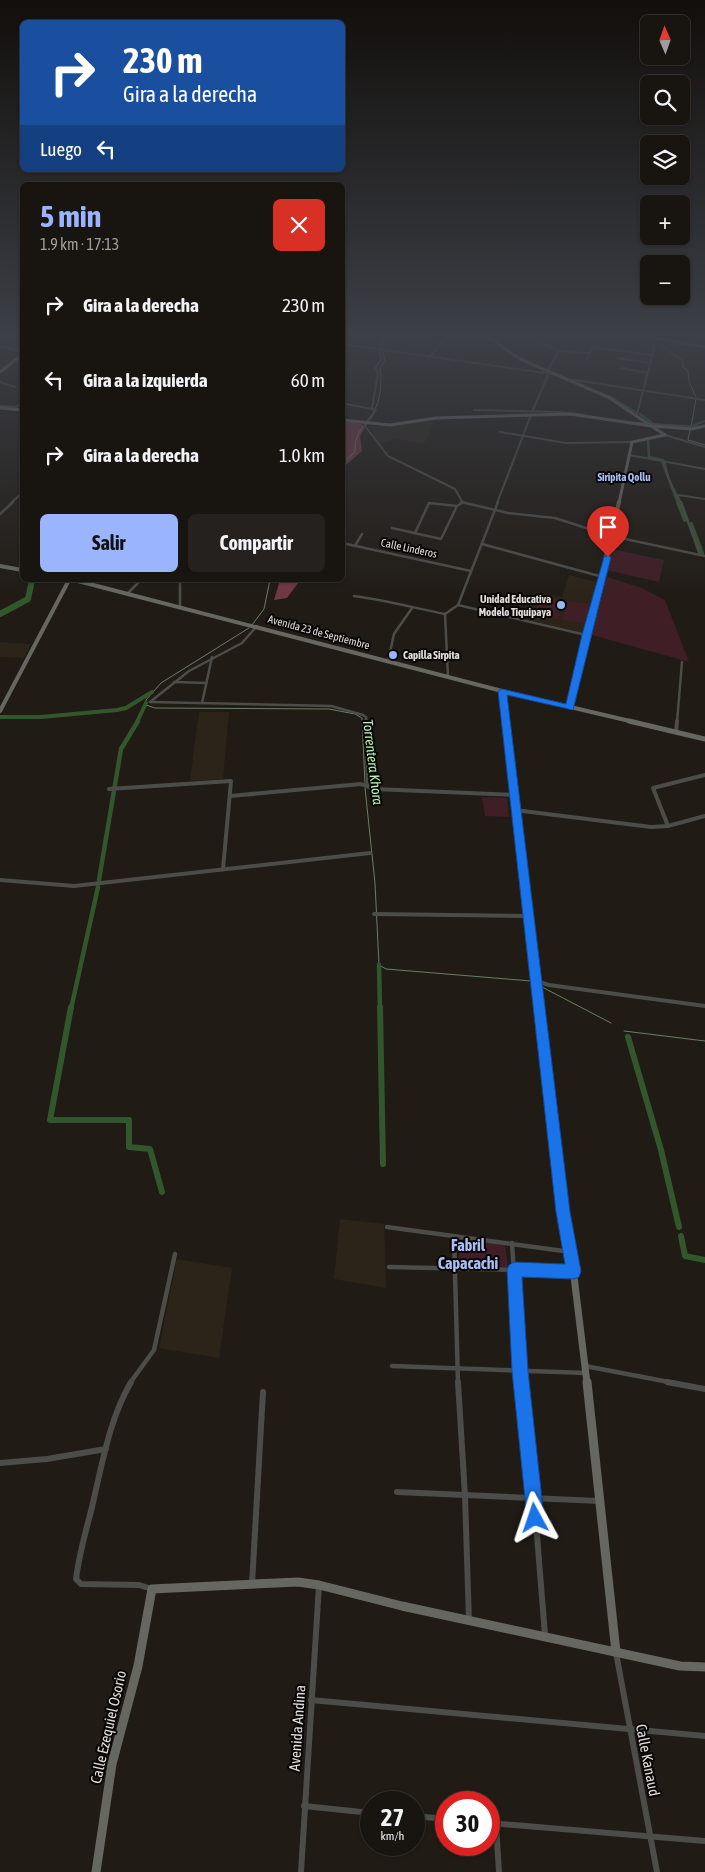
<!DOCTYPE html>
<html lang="es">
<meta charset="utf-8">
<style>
:root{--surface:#181410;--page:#25211e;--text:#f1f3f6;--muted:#9f9e9f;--line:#363330;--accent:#9ab5fd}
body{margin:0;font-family:"Asap Condensed",sans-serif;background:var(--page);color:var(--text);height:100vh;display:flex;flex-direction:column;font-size:19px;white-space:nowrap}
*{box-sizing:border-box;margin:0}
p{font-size:16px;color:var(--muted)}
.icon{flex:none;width:28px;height:28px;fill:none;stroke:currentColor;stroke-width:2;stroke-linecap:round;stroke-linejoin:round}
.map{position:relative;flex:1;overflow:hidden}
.drawer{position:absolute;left:20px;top:182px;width:325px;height:400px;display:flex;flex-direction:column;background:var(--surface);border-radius:8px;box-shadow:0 1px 4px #0004,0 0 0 1px var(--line)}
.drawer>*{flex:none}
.guide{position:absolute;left:20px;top:20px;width:325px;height:152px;border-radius:8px;box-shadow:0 1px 4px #0004,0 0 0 1px var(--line);background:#1a4fa0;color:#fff;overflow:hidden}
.needle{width:32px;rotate:358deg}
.buttons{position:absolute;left:640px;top:15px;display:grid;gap:10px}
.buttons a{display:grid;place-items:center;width:50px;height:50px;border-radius:8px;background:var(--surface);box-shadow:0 1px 4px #0004,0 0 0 1px var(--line);font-size:25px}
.speed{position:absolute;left:360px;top:1791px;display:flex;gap:10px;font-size:25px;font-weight:700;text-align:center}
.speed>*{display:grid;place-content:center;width:65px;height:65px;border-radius:50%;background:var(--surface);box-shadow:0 1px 4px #0004,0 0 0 1px var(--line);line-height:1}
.speed small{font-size:12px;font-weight:400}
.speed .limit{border:8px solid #d22;background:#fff;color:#111}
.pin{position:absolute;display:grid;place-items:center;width:42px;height:42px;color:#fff;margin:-51px -21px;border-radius:50% 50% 50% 0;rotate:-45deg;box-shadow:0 0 5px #0007}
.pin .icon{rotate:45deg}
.me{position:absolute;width:55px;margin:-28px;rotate:355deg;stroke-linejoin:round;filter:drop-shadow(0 0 4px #0008)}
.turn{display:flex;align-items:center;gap:18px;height:105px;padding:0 20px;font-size:22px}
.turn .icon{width:65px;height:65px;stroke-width:2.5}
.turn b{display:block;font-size:35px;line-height:42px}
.then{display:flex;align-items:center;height:48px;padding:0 20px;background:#0003;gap:10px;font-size:19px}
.round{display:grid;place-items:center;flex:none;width:52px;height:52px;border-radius:8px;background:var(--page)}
.overview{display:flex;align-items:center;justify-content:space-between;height:85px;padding:0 20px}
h1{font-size:30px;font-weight:700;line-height:38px;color:var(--accent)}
.primary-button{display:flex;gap:10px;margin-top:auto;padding:10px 20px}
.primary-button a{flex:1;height:58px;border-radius:8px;background:var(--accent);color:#111;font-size:20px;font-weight:700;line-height:58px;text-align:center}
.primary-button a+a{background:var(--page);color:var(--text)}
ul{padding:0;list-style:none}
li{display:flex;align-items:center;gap:15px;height:75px;padding:0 20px}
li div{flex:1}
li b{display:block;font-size:19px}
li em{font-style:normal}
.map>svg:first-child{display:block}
</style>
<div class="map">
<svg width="705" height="1872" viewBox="0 0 705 1872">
<rect width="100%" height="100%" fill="#201b15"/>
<g fill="#2c2419">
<polygon points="424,420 434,422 424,444 396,439 381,443 377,441 369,426 389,426"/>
<polygon points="569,575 597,582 584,633 531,621 530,601 535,592 562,597"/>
<polygon points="0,642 31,644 24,658 0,657"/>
<polygon points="199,712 229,712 223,779 190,781"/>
<polygon points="340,1219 384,1224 386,1288 334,1279"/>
<polygon points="177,1259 232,1268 219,1358 159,1348"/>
</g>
<g fill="#3f1e25">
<polygon points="612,549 664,560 659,582 606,570"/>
<polygon points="607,577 642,588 665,600 689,662 592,635"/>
<polygon points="541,596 563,600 558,619 535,616"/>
<polygon points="568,601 590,604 585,624 562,620"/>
<polygon points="482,797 507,798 509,817 485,816"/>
<polygon points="458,1237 505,1243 508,1267 462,1267 459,1264"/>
</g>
<g fill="#703843">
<polygon points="345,421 362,424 365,428 360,436 362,451 346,465 343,463 343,432 346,430"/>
<polygon points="280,580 298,583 287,598 274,600"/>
</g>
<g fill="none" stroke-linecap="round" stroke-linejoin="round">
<g stroke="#668061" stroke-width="1">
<polyline points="654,341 683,361 683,367 688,371 689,382 696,397"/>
<polyline points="691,427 696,399"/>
<polyline points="690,430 688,440 705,445"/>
<path d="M342,464L355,452C355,428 367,426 376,407C381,396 382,379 380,368L385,361L382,349L385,335"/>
<polyline points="252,625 264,609 270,580"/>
<polyline points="249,628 161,683 146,700 146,705 155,708 329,709 355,714 362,718 365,784"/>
<polyline points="365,788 375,883 379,965 386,969 531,981"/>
<polyline points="542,987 611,1023"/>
<polyline points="624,1031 705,1041"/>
</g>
<g stroke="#32572d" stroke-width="2.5">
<polyline points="609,396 637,413"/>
<polyline points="640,414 652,423"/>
<polyline points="679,426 698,427"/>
<polyline points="648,440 649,457 663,460"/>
<polyline points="662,461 678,503"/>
</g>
<g stroke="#32572d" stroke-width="4">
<polyline points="678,502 685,520"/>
<polyline points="691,524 702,553"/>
<polyline points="0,717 41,717 117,710 126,708 152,692"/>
<polyline points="137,722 146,703"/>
</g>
<g stroke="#32572d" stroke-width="4.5">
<polyline points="99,880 121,749 138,721"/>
<polyline points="379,965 380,1009"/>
<polyline points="71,1009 98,887"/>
</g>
<g stroke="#32572d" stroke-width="6">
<polyline points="71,1007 50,1120 129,1120 129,1147 150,1149 162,1192"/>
<polyline points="380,1007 383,1164"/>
<polyline points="628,1037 661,1150 679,1227"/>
<polyline points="681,1236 685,1256 705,1260"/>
</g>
<polyline stroke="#32572d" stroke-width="6" points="0,614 28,599 32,580"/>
<g stroke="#4c4c49" stroke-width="2">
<polyline points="521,335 559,351 590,353"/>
<polyline points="342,344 552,374"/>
<polyline points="0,346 22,352"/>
<polyline points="429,358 448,335"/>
<polyline points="618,358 650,363"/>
<polyline points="587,359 593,347 652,355"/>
<polyline points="622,368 648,373"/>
<polyline points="547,372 559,351"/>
<polyline points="568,379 705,400"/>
<polyline points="0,382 15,387"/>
<polyline points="342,403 376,410 365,426 388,456 455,489 463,503"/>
<polyline points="0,406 16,407 22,402"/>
<polyline points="372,408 378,373 375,368 381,360 379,348 382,335"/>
<polyline points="474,410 559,412 586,415"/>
<polyline points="532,412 548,375"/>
<polyline points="637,414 654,349 652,335"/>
<polyline points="638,423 683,426"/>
<polyline points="694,425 705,421"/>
<polyline points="500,432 566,443 632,442"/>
<polyline points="665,435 705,447"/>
<polyline points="629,455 705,469"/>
<polyline points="664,461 669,480 681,503"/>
<polyline points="678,495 705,499"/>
<polyline points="11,503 22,493"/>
<polyline points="429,503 431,503"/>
<polyline points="497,503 531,415"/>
</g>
<g stroke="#4c4c49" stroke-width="2.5">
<polyline points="461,502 508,513 555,518 611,536 705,556"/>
<polyline points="681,502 700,555"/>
<polyline points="0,514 13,502"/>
<polyline points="392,528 441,539 457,506 462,503"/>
<polyline points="415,533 429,503 457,506"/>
<polyline points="342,543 471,571"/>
<polyline points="482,544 603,577"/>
<polyline points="355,546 362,534"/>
<polyline points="180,580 180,606"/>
<polyline points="128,593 141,580"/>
<path d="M354,596C385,600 414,608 445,614L458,605L498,502"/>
<polyline points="458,605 586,635"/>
<polyline points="445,614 448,677"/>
<polyline points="388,661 394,634 412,608"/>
<polyline points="174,682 206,683"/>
<polyline points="150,702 331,706 363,715 366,717 366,722"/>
<polyline points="150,702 189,671 242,643 257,626"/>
<polyline points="202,703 212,657"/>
<polyline points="677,722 682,662"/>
</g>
<g stroke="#4c4c49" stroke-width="4">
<polyline points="366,721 368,786"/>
<polyline points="676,732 677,721"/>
<polyline points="109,789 231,781 223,869"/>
<polyline points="230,796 361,784 374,789 513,795"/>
<polyline points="515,810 651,827 668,826 705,816"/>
<polyline points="668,826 653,788 705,775"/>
<polyline points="0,880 74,886 370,853"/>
<polyline points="374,914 528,916"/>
<polyline points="536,981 549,985 705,1006"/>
</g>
<g stroke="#4c4c49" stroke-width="4.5">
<polyline points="387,1227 571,1252"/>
<polyline points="454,1236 458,1383"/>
<polyline points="512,1243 521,1383"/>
<polyline points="389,1267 573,1271"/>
<polyline points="392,1366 586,1373"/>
<polyline points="585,1366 674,1383"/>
<polyline points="130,1383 154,1350 175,1254"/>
</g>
<g stroke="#4c4c49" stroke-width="6">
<path d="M131,1382C109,1420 102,1465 92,1507C86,1531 79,1554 76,1579L81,1584L139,1585L152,1589"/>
<polyline points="458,1382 465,1496 469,1621"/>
<polyline points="521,1382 534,1498 545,1635"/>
<polyline points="667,1382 705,1389"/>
<polyline points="0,1463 47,1459 106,1449"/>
<polyline points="397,1492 599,1501"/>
<polyline points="252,1584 263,1392"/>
<polyline points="616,1653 657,1872"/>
<polyline points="311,1700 705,1736"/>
<polyline points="304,1806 371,1813"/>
<polyline points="414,1816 446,1819"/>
<polyline points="489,1823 705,1841"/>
<polyline points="496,1824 499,1872"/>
<polyline points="301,1872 319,1585"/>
</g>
<g stroke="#676762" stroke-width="3">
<polyline points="486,335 520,359 608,397 665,435"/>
<polyline points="636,335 653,338"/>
<polyline points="655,338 705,347"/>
<polyline points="0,408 22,410"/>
<polyline points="342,420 390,425 436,418 570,414 652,426 692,429 705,426"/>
<polyline points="619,503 632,442 665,435"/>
</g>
<g stroke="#676762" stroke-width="4">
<polyline points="0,566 22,570"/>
<polyline points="74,580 502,691 634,722"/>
<polyline points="502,691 506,722"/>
<polyline points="570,708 619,502"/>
<polyline points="0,711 69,580"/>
</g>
<g stroke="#676762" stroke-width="5">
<polyline points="506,721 539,1009"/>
<polyline points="629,721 705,739"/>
</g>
<polyline stroke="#676762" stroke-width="7" points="539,1007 563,1212 571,1252 587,1383"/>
<g stroke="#676762" stroke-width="9">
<polyline points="587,1382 616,1652"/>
<polyline points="96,1872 112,1764 138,1666 152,1589 298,1582 319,1585 402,1606 680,1666 705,1667"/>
</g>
<polyline stroke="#7c7c75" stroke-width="3" points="0,372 22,355"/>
</g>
<linearGradient id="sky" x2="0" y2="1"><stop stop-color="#120f0c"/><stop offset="0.56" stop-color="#3c3f46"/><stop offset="1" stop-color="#3c3f46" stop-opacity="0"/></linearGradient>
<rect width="705" height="597" fill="url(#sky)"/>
<polygon fill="#1a73e8" stroke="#114b97" points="608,555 611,557 573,710 507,695 570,1212 581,1271 579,1277 573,1279 522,1277 528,1371 544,1518 541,1524 535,1526 529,1524 527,1518 512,1371 507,1270 509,1265 514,1262 565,1264 556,1212 498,691 502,689 566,704 582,635 604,557"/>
<g fill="#9ab5fd" stroke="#080605" stroke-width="2">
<circle cx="561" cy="605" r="5"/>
<circle cx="393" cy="655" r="5"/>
</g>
<g text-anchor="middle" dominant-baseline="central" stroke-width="4" stroke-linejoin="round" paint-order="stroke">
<g font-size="11" font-weight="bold" fill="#a9bef4" stroke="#080605">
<text x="624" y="477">Siripita Qollu</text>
</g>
<g font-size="11" fill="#e1deda" stroke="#080605">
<text transform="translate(409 548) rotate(12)">Calle Linderos</text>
<text transform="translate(319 632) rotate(15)">Avenida 23 de Septiembre</text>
</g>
<g font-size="11" font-weight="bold" fill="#e1deda" stroke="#080605" text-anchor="end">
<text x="551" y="599">Unidad Educativa<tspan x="551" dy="13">Modelo Tiquipaya</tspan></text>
<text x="403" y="655" text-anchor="start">Capilla Sirpita</text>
</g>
<g font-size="14" font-style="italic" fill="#b9f6b1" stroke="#080605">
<text transform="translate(373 762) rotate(83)">Torrentera Khora</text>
</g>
<g font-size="15" fill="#e1deda" stroke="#080605">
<text transform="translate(108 1727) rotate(-77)">Calle Ezequiel Osorio</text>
<text transform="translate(297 1728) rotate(-86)">Avenida Andina</text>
<text transform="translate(648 1760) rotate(79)">Calle Kanaud</text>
</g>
<g font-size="16" font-weight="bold" fill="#a9bef4" stroke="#080605">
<text x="468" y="1245">Fabril<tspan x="468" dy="18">Capacachi</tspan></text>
</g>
</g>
</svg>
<div class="buttons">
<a><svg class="needle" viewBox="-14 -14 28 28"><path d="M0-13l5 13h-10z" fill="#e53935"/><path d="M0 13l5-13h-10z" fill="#9f9e9f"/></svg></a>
<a><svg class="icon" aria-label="search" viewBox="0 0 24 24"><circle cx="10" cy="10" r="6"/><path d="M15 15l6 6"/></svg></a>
<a><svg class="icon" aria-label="layers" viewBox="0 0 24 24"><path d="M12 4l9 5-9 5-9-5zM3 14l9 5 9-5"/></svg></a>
<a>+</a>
<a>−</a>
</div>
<div class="speed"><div>27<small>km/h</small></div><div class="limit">30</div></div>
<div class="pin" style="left:608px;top:557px;background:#d93025"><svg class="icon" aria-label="arrive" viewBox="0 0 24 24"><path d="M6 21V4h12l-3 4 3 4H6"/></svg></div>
<svg class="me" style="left:535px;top:1518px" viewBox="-20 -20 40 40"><path d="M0-17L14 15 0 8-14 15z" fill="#1a73e8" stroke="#fff" stroke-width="4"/></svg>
<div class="guide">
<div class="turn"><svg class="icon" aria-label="right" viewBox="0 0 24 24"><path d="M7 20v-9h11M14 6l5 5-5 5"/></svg><div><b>230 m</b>Gira a la derecha</div></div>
<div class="then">Luego<svg class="icon" aria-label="left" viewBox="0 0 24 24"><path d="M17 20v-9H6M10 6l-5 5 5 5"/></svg></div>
</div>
<section class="drawer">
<div class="overview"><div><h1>5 min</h1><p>1.9 km · 17:13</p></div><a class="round" style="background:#d93025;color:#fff"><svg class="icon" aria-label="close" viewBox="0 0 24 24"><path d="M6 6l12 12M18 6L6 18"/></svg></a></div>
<ul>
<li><svg class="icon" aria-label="right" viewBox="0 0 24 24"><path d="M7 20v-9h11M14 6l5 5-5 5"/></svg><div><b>Gira a la derecha</b></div><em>230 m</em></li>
<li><svg class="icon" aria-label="left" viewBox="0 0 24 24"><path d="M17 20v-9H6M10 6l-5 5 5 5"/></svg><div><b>Gira a la izquierda</b></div><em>60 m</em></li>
<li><svg class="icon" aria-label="right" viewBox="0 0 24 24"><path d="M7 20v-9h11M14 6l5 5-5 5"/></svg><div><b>Gira a la derecha</b></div><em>1.0 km</em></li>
</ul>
<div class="primary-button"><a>Salir</a><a>Compartir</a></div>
</section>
</div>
